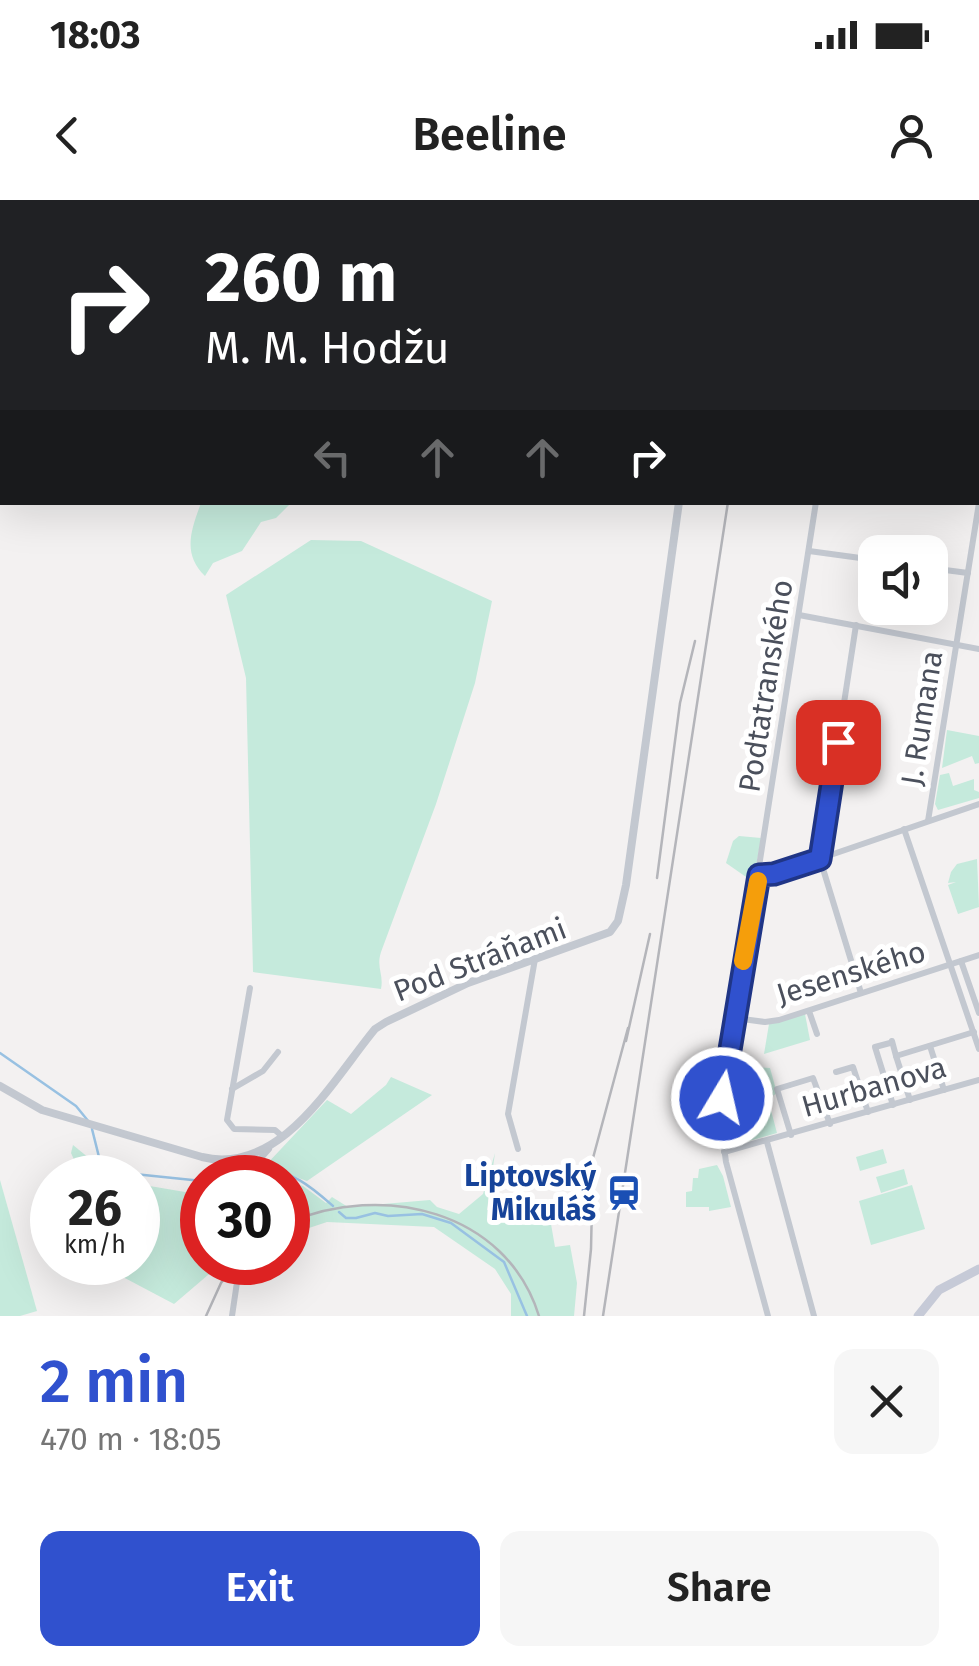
<!DOCTYPE html>
<meta charset="utf-8">
<style>
:root{--surface:#fff;--page:#f6f6f6;--text:#222;--muted:#767676;--accent:#3051ce}
body{margin:0;font-family:"Fira Sans",sans-serif;background:var(--page);color:var(--text);height:100vh;display:flex;flex-direction:column;font-size:38px;white-space:nowrap}
*{box-sizing:border-box;margin:0}
p{font-size:32px;color:var(--muted)}
.icon{flex:none;width:55px;height:55px;fill:none;stroke:currentColor;stroke-width:2;stroke-linecap:round;stroke-linejoin:round}
.map{position:relative;height:1116px;overflow:hidden}
.sheet{display:flex;flex-direction:column;background:var(--surface);flex:1}
.sheet>*{flex:none}
.guide{position:absolute;left:0px;top:0px;width:980px;height:305px;box-shadow:0 10px 40px #0002;background:#202124;color:#fff;overflow:hidden}
.fabs{position:absolute;left:858px;top:335px;display:grid;gap:20px}
.fabs a{display:grid;place-items:center;width:90px;height:90px;border-radius:20px;background:var(--surface);box-shadow:0 10px 40px #0002;font-size:50px}
.speed{position:absolute;left:30px;top:955px;display:flex;gap:20px;font-size:50px;font-weight:700;text-align:center}
.speed>*{display:grid;place-content:center;width:130px;height:130px;border-radius:50%;background:var(--surface);box-shadow:0 10px 40px #0002;line-height:1}
.speed small{font-size:25px;font-weight:400}
.speed .limit{border:15px solid #d22;background:#fff;color:#111}
.pin{position:absolute;display:grid;place-items:center;width:85px;height:85px;color:#fff;margin:-42px;border-radius:20px;box-shadow:0 5px 15px #0006}
.me{position:absolute;width:110px;margin:-55px;rotate:9deg;stroke-linejoin:round;filter:drop-shadow(0 0 8px #0008)}
.turn{display:flex;align-items:center;gap:35px;height:210px;padding:0 40px;font-size:45px}
.turn .icon{width:130px;height:130px;stroke-width:2.5}
.turn b{display:block;font-size:70px;line-height:85px}
.lanes{display:flex;align-items:center;height:95px;padding:0 40px;background:#0003;justify-content:center;gap:50px;direction:ltr}
.lanes .off{opacity:.35}
.round{display:grid;place-items:center;flex:none;width:105px;height:105px;border-radius:20px;background:var(--page)}
.headline{display:flex;align-items:center;justify-content:space-between;height:170px;padding:0 40px}
h1{font-size:60px;font-weight:600;line-height:75px;color:var(--accent)}
.action{display:flex;gap:20px;margin-top:auto;padding:20px 40px}
.action a{flex:1;height:115px;border-radius:20px;background:var(--accent);color:#fff;font-size:40px;font-weight:600;line-height:115px;text-align:center}
.action a+a{background:var(--page);color:var(--text)}
.status{display:flex;justify-content:space-between;align-items:center;height:70px;padding:0 50px;background:var(--surface);direction:ltr}
.status svg{height:28px;fill:currentColor}
header{display:flex;justify-content:space-between;align-items:center;height:130px;padding:0 40px;background:var(--surface);font-size:45px;font-weight:600}
.map>svg:first-child{display:block}
</style>
<div class="status"><b>18:03</b><svg viewBox="0 0 49 12"><path d="M0 12V9h3v3zM5 12V6h3v6zM10 12V3h3v9zM15 12V0h3v12zM26 1h20v11H26zM47 4h2v5h-2z"/></svg></div>
<header><svg class="icon" aria-label="back" viewBox="0 0 24 24"><path d="M15 5l-7 7 7 7"/></svg>Beeline<svg class="icon" aria-label="person" viewBox="0 0 24 24"><circle cx="12" cy="8" r="4"/><path d="M4 21q1-7 8-7t8 7"/></svg></header>
<div class="map">
<svg width="979" height="1116" viewBox="0 0 979 1116">
<rect width="100%" height="100%" fill="#f3f1f1"/>
<g fill="#c5eadc">
<path d="M201,303V302L291,303L276,318L261,322L242,351L213,363L205,376C182,354 191,330 201,303Z"/>
<path d="M311,340L361,341L492,401L475,483L436,604L381,752C376,768 384,774 381,789L253,772L246,478L226,395Z"/>
<polygon points="947,530 979,536 979,563 975,564 972,556 942,568"/>
<polygon points="949,573 953,586 974,579 974,590 979,592 979,598 938,610 935,604 940,575"/>
<polygon points="739,636 761,638 755,673 749,679 726,663 733,641"/>
<polygon points="977,659 979,707 958,714 948,685 956,682 948,683 951,672 957,664"/>
<polygon points="805,814 810,840 764,854 769,824"/>
<polygon points="737,866 770,868 777,893 768,899 777,933 742,943 732,938 729,914"/>
<polygon points="391,877 432,895 307,981 265,966 327,900 351,914 386,885"/>
<polygon points="73,945 112,977 82,977 71,953"/>
<polygon points="883,949 887,963 860,971 856,957"/>
<polygon points="495,953 487,1010 551,1024 555,1047 570,1045 577,1083 574,1116 511,1116 511,1094 495,1069 434,1027 327,1022 288,1035 288,981 303,986 326,1003 332,997 348,1007 430,1000 437,1007 459,1014 483,994"/>
<polygon points="717,965 723,976 731,1007 709,1011 709,1007 686,1007 686,992 692,991 693,978 698,978 699,969"/>
<polygon points="904,969 908,984 881,993 876,977"/>
<polygon points="0,980 37,1111 20,1116 0,1116"/>
<polygon points="138,984 185,992 202,990 202,1062 222,1063 174,1104 121,1076 116,1063 138,1062"/>
<polygon points="912,985 925,1029 871,1045 859,1001"/>
</g>
<g fill="none" stroke-linecap="round" stroke-linejoin="round">
<g stroke="#98c1e2" stroke-width="2.5">
<polyline points="93,2 109,0"/>
<polyline points="0,24 2,23"/>
<polyline points="0,853 76,906 89,922"/>
<polyline points="92,929 99,957 115,972 202,981"/>
<path d="M261,974C286,964 315,990 333,1006"/>
<polyline points="237,978 250,974"/>
<polyline points="339,1012 346,1018 356,1018 375,1013 388,1016 422,1014 451,1023 504,1062 527,1116"/>
</g>
<g stroke="#c3c8d0" stroke-width="6">
<polyline points="858,2 858,0"/>
<polyline points="978,3 979,3"/>
<polyline points="978,106 979,103"/>
<polyline points="978,148 979,148"/>
<polyline points="978,298 979,298"/>
<polyline points="809,351 875,360"/>
<polyline points="930,368 968,373"/>
<polyline points="799,415 979,449"/>
<polyline points="856,425 820,659 861,793"/>
<polyline points="928,621 979,303"/>
<polyline points="904,629 979,849"/>
<polyline points="759,675 775,674 979,604"/>
<polyline points="961,761 979,813"/>
<polyline points="250,788 227,920 234,929 275,930 283,937"/>
<polyline points="809,811 817,834"/>
<polyline points="735,818 765,822 779,820 979,755"/>
<polyline points="892,841 896,856 974,832"/>
<polyline points="890,843 875,847 893,905"/>
<polyline points="930,846 944,890"/>
<polyline points="896,856 910,900"/>
<polyline points="836,872 853,867 868,912"/>
<polyline points="232,889 263,871 278,852"/>
<polyline points="791,935 777,889 813,878 830,924"/>
<polyline points="767,942 814,1116"/>
<polyline points="518,949 508,914 535,759"/>
<polyline points="724,952 979,880"/>
<polyline points="255,978 261,958 269,949"/>
<polyline points="232,1116 240,1062"/>
<polyline points="768,1116 726,962 720,916 816,302"/>
</g>
<path stroke="#c3c8d0" stroke-width="8" d="M0,886L42,910L202,957C281,976 332,881 375,829L386,822L468,783L610,732L618,721L626,685L679,302"/>
<polyline stroke="#c6cad7" stroke-width="9" points="918,1116 939,1090 979,1069"/>
<g stroke="#b4b5ba" stroke-width="2.5">
<polyline points="766,2 767,0"/>
<polyline points="783,2 783,0"/>
<polyline points="657,678 680,503 695,441"/>
<polyline points="626,841 650,734"/>
<path d="M288,1023C382,982 506,1010 539,1116"/>
<polyline points="206,1116 221,1083 236,1062"/>
<polyline points="584,1116 591,1049 593,958 628,828"/>
<polyline points="603,1116 728,302"/>
</g>
</g>
<g fill="none" stroke-linecap="round" stroke-linejoin="round">
<defs>
<polyline id="route" points="722,898 759,675 774,674 820,659 838,542"/>
</defs>
<use href="#route" stroke="#1f3586" stroke-width="25"/>
<use href="#route" stroke="#3051ce" stroke-width="18"/>
<polyline stroke="#f59e0b" stroke-width="18" points="743,761 758,681"/>
</g>
<defs>
<symbol id="station-bare" viewBox="-9 -9 18 18"><path d="M-3-6H3Q5-6 5-4V2Q5 4 3 4L4.5 6H3L1.5 4h-3L-3 6H-4.5L-3 4Q-5 4-5 2V-4Q-5-6-3-6ZM-3.5-4v3h7v-3ZM-3.5 1v1.5H-2V1ZM2 1v1.5H3.5V1Z" fill="#1a4fb4" stroke="#fff" stroke-width="2.5" paint-order="stroke"/></symbol>
</defs>
<g fill-rule="evenodd">
<use href="#station-bare" x="599" y="968" width="50" height="50"/>
</g>
<g text-anchor="middle" dominant-baseline="central" stroke-width="10" stroke-linejoin="round" paint-order="stroke">
<g font-size="30" fill="#4b505c" stroke="#fff">
<text transform="translate(766 486) rotate(-81)">Podtatranského</text>
<text transform="translate(922 518) rotate(-81)">J. Rumana</text>
<text transform="translate(480 760) rotate(-21)">Pod Stráňami</text>
<text transform="translate(851 773) rotate(-17)">Jesenského</text>
<text transform="translate(874 887) rotate(-16)">Hurbanova</text>
</g>
<g font-size="30" font-weight="bold" fill="#164399" stroke="#fff" text-anchor="end">
<text x="596" y="976">Liptovský<tspan x="596" dy="34">Mikuláš</tspan></text>
</g>
</g>
</svg>
<div class="fabs">
<a><svg class="icon" aria-label="sound" viewBox="0 0 24 24"><path d="M4 9h4l5-4v14l-5-4H4zM17 9q2 3 0 6"/></svg></a>
</div>
<div class="speed"><div>26<small>km/h</small></div><div class="limit">30</div></div>
<div class="pin" style="left:838px;top:542px;background:#d93025"><svg class="icon" aria-label="arrive" viewBox="0 0 24 24"><path d="M6 21V4h12l-3 4 3 4H6"/></svg></div>
<svg class="me" style="left:722px;top:898px" viewBox="-20 -20 40 40"><circle r="17" fill="#3051ce" stroke="#fff" stroke-width="3"/><path d="M0-11L8 9 0 5-8 9z" fill="#fff"/></svg>
<div class="guide">
<div class="turn"><svg class="icon" aria-label="right" viewBox="0 0 24 24"><path d="M7 20v-9h11M14 6l5 5-5 5"/></svg><div><b>260 m</b>M. M. Hodžu</div></div>
<div class="lanes"><svg class="icon off" aria-label="left" viewBox="0 0 24 24"><path d="M17 20v-9H6M10 6l-5 5 5 5"/></svg><svg class="icon off" aria-label="ahead" viewBox="0 0 24 24"><path d="M12 20V5M6 11l6-6 6 6"/></svg><svg class="icon off" aria-label="ahead" viewBox="0 0 24 24"><path d="M12 20V5M6 11l6-6 6 6"/></svg><svg class="icon" aria-label="right" viewBox="0 0 24 24"><path d="M7 20v-9h11M14 6l5 5-5 5"/></svg></div>
</div>
</div>
<section class="sheet">
<div class="headline"><div><h1>2 min</h1><p>470 m · 18:05</p></div><a class="round"><svg class="icon" aria-label="close" viewBox="0 0 24 24"><path d="M6 6l12 12M18 6L6 18"/></svg></a></div>
<div class="action"><a>Exit</a><a>Share</a></div>
</section>
